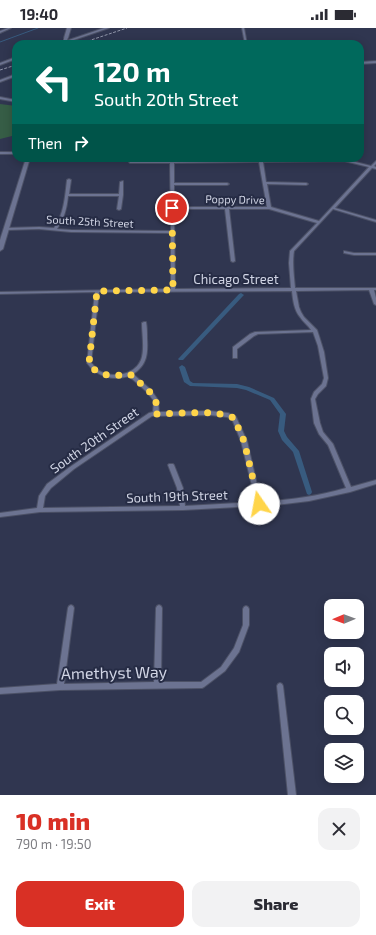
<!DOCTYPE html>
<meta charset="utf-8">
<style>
:root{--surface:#fff;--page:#f2f2f3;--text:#2b2b33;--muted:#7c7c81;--accent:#d93025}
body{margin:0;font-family:"Exo 2",sans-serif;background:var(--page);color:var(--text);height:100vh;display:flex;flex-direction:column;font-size:15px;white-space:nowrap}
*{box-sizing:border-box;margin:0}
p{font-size:13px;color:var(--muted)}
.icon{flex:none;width:22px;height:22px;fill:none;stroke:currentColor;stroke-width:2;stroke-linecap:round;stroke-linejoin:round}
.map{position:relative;height:767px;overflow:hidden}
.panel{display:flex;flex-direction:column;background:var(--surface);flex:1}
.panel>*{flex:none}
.banner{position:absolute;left:12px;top:12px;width:352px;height:122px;border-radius:12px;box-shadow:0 2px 10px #0003;background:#00695c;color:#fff;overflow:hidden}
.needle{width:26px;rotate:269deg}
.buttons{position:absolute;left:324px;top:571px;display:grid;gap:8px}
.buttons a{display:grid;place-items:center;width:40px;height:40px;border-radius:8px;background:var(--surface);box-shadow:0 2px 10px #0003;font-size:20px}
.pin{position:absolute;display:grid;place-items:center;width:34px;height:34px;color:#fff;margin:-17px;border:2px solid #fff;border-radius:50%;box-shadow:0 1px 4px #0007}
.me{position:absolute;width:44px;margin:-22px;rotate:348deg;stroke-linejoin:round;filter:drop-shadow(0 0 3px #0008)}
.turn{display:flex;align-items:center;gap:14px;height:84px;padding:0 16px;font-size:18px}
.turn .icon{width:52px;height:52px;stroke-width:2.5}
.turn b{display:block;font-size:28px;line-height:34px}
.then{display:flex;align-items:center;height:38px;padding:0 16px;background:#0003;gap:8px;font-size:15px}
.round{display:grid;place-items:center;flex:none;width:42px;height:42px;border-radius:12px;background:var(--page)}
.head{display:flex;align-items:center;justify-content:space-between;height:68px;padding:0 16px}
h1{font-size:24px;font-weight:800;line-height:30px;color:var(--accent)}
.primary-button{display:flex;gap:8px;margin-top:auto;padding:8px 16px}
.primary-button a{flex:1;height:46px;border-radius:12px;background:var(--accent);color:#fff;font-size:16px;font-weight:800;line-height:46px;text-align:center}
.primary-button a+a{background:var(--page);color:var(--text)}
.status{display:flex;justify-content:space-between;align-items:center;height:28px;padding:0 20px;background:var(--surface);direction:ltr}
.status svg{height:11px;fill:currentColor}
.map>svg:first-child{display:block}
</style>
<div class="status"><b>19:40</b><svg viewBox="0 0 49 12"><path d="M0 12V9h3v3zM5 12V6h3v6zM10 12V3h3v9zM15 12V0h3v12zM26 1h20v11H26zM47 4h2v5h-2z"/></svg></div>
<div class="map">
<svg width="376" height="767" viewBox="0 0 376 767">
<rect width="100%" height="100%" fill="#303650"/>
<polygon fill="#365d46" points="0,76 16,78 16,107 0,111"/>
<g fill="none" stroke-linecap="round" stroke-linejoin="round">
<polyline stroke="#385b7f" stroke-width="1" points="0,14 38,0"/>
<g fill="#385b7f" fill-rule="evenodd">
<polygon points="241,265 244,267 243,268 183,332 179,332 178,331 179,330 239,266"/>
<polygon points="182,337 185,339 190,353 193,355 237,356 249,359 274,370 286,386 284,403 287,409 299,423 312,464 311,466 309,467 307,466 293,424 282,412 278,403 280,386 270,372 246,362 237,360 190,358 184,354 179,339"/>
</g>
<defs>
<g id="street">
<polygon points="8,0 11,0 0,5 0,3"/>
<polygon points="242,0 244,0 247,16 245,16"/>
<rect x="0" y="124" width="16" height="2"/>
<path d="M344,131L371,138L376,133V136L374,138L376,139V141L372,140L335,180L376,192V194L333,181L294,223C292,235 294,248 295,260H376V262H374L376,270V277L374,276L369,262L296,263L299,279L301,284L304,289L317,302L319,308L324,324L328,350L326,358L318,366L315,371L320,395L323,404L333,416L351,459L376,452V456L350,464L309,473L276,477L183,482L40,484L0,489V485L37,480L39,468L47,456L70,439L149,385L153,384L154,373L147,364L129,348C113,353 97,349 87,335L95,264L0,266V264L171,261V205L71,204L39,201L6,202H5V200L39,199L54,200C64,186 65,169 67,152L69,151L71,152L69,166H119L120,154L123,153V167L121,181L119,182L117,181L119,168H68C67,180 64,191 57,201L71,202L171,203L170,135H130L129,134L131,133ZM344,133L369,139L319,193L271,179L267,156L306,157L308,156L306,155L266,154L263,134ZM259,134L267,179H174V157H227L229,156L227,155H174V135ZM174,181H225L231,233L233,234L235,233L229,181H269L317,195L290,223L289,235L291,260L175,261ZM292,263C293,272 294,282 300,289C303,294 308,297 311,302L255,304L250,306L233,319V330H237V321L254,308L258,306L313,304L318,318L324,350L322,356L314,364L311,371L314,395L319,406L328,417L346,460C319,468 290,472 261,474L247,413L236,389L228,385L210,383L159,384L158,373V372L151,362L133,346C147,337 148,326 147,310C147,305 147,299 146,294H144L142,295C142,307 145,321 141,332C134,349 108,351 95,340C95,339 92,335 91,335L99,264ZM210,387L227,389L232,391L241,413L256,474L185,478L183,460L174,437L173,436H169L168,437L177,460L180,478L43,480L45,468L51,460L74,441L152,388Z"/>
<polygon points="344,223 354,225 376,225 376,227 354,227 344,225"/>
<polygon points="71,577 73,578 74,580 64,656 154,654 156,580 157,578 159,577 161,578 162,580 161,654 201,654 221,639 234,620 243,597 243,581 244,579 246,578 248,579 249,581 249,597 239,624 225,643 204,659 202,660 60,662 0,666 0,660 57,656 68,580 69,578"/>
<polygon points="280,655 282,656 283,658 296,767 288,767 277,658 278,656"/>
</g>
<g id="secondary">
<polygon points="67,0 71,0 68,10 66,11 64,10"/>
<polygon points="104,0 109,0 62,16 57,16"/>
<polygon points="16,29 16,31 0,37 0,35"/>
<polygon points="376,33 376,35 360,36 360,34"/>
<polygon points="16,46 16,48 0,54 0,52"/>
<polygon points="0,69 16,72 16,74 0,71"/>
<polygon points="26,130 30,130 3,221 0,223 0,212"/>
</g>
</defs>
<use href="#street" stroke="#4c5166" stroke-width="2"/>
<use href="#secondary" stroke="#4c5166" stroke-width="2"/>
<use href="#street" fill="#6c7391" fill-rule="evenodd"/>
<use href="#secondary" fill="#6c7391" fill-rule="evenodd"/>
<g stroke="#9196aa" stroke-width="1" stroke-dasharray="3 1.5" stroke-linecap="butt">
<polyline points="79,16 127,0"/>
<polyline points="0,42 16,37"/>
</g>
<defs>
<polyline id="secondary-bridge" points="64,16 66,10"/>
</defs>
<use href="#secondary-bridge" stroke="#4c5166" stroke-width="4.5" stroke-linecap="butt"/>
<use href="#secondary-bridge" stroke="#6c7391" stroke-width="3.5"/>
</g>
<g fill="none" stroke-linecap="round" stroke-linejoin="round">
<path stroke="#ffd54a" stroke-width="7" stroke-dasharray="0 12.6" d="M172,180L173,262L97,263L89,335C97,350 116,348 130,346L149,363L156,373V386C179,386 214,381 234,390L244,413L259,476"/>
</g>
<g text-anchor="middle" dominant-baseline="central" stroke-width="4" stroke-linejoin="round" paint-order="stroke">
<g font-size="11" fill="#d1d5e5" stroke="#262c45">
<text transform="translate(235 171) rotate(1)">Poppy Drive</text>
<text transform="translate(90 193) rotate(3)">South 25th Street</text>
</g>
<g font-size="13" fill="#d1d5e5" stroke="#262c45">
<text x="236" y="251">Chicago Street</text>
<text transform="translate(94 412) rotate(-35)">South 20th Street</text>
<text transform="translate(177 468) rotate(-2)">South 19th Street</text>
</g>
<g font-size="16" fill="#d1d5e5" stroke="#262c45">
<text transform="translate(114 644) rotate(-1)">Amethyst Way</text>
</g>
</g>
</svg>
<div class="buttons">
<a><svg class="needle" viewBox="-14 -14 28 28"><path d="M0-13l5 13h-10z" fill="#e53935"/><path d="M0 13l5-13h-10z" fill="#7c7c81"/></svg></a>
<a><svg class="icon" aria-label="sound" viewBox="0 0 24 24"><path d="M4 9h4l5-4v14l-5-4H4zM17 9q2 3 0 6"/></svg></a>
<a><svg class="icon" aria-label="search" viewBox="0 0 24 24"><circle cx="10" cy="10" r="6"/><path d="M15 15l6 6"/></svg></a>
<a><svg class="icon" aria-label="layers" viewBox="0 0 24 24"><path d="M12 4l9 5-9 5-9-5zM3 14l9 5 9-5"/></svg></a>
</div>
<div class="pin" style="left:172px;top:180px;background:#d93025"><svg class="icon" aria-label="arrive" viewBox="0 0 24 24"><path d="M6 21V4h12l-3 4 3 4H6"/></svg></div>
<svg class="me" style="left:259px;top:476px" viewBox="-20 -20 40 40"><circle r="19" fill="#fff"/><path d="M0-13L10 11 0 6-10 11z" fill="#ffd54a"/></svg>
<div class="banner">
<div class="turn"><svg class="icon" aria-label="left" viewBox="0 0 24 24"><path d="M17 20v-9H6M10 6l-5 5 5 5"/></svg><div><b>120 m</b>South 20th Street</div></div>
<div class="then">Then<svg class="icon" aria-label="right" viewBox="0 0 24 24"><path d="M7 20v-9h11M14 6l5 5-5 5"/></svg></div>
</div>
</div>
<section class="panel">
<div class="head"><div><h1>10 min</h1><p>790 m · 19:50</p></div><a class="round"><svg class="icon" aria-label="close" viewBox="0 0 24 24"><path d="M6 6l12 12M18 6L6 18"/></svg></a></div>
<div class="primary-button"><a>Exit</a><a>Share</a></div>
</section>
